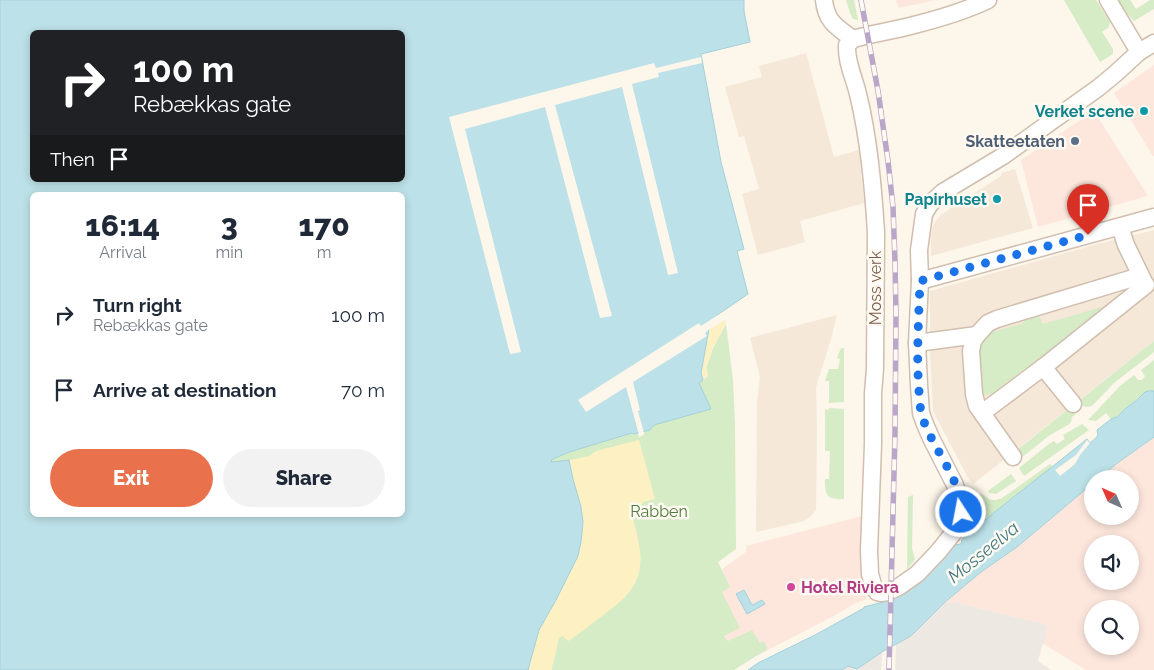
<!DOCTYPE html>
<meta charset="utf-8">
<style>
:root{--surface:#fff;--page:#f2f2f3;--text:#1f2937;--muted:#747a83;--accent:#e9724d}
body{margin:0;font-family:Raleway,sans-serif;background:var(--page);color:var(--text);height:100vh;display:flex;flex-direction:column;font-size:19px;white-space:nowrap}
*{box-sizing:border-box;margin:0}
p{font-size:16px;color:var(--muted)}
.icon{flex:none;width:28px;height:28px;fill:none;stroke:currentColor;stroke-width:2;stroke-linecap:round;stroke-linejoin:round}
.map{position:relative;flex:1;overflow:hidden}
.side{position:absolute;left:30px;top:192px;width:375px;height:325px;display:flex;flex-direction:column;background:var(--surface);border-radius:8px;box-shadow:0 2px 8px #0003}
.side>*{flex:none}
.hud{position:absolute;left:30px;top:30px;width:375px;height:152px;border-radius:8px;box-shadow:0 2px 8px #0003;background:#202124;color:#fff;overflow:hidden}
.needle{width:32px;rotate:315deg}
.buttons{position:absolute;left:1084px;top:470px;display:grid;gap:10px}
.buttons a{display:grid;place-items:center;width:55px;height:55px;border-radius:50%;background:var(--surface);box-shadow:0 2px 8px #0003;font-size:25px}
.pin{position:absolute;display:grid;place-items:center;width:42px;height:42px;color:#fff;margin:-51px -21px;border-radius:50% 50% 50% 0;rotate:-45deg;box-shadow:0 0 5px #0007}
.pin .icon{rotate:45deg}
.me{position:absolute;width:55px;margin:-28px;rotate:349deg;stroke-linejoin:round;filter:drop-shadow(0 0 4px #0008)}
.turn{display:flex;align-items:center;gap:18px;height:105px;padding:0 20px;font-size:22px}
.turn .icon{width:65px;height:65px;stroke-width:2.5}
.turn b{display:block;font-size:35px;line-height:42px}
.then{display:flex;align-items:center;height:48px;padding:0 20px;background:#0003;gap:10px;font-size:19px}
.eta{display:flex;justify-content:space-evenly;align-items:center;height:85px;text-align:center}
.eta b{font-size:30px;font-weight:800;line-height:35px}
.cta{display:flex;gap:10px;margin-top:auto;padding:10px 20px}
.cta a{flex:1;height:58px;border-radius:30px;background:var(--accent);color:#fff;font-size:20px;font-weight:800;line-height:58px;text-align:center}
.cta a+a{background:var(--page);color:var(--text)}
ul{padding:0;list-style:none}
li{display:flex;align-items:center;gap:15px;height:75px;padding:0 20px}
li div{flex:1}
li b{display:block;font-size:19px}
li em{font-style:normal}
.map>svg:first-child{display:block}
</style>
<div class="map">
<svg width="1154" height="670" viewBox="0 0 1154 670">
<rect width="100%" height="100%" fill="#fdf6ea"/>
<g fill="#f5e8d8">
<polygon points="806,53 834,157 859,150 864,203 800,221 805,242 758,255 742,194 759,189 744,136 739,137 725,87 762,77 759,66"/>
<polygon points="1015,169 1033,228 931,256 931,236 933,226 937,219 942,214 1001,176 1002,173"/>
<polygon points="1154,230 1154,341 973,484 967,476 933,411 930,350 930,291 1094,245"/>
<polygon points="837,315 831,339 816,387 817,429 816,510 811,516 804,521 756,532 757,403 760,377 750,338"/>
</g>
<g fill="#fde7dd" fill-rule="evenodd">
<polygon points="896,0 936,0 899,8"/>
<polygon points="1154,65 1154,156 1153,156 1114,93"/>
<polygon points="1094,111 1148,196 1038,227 1021,160"/>
<path d="M1154,437V670H1086L1042,643L1048,625L954,602L945,603L981,572L1017,547L1092,484V516H1130V479H1099L1116,464ZM1092,544H1130V581H1092ZM1092,609H1130V646H1092Z"/>
<polygon points="862,516 862,574 867,599 856,603 830,618 756,656 742,665 708,608 725,577 722,569 746,552 746,546"/>
</g>
<g fill="#eee8e2">
<polygon points="954,602 1048,625 1038,661 1051,670 895,670 896,644 909,637 915,632 944,603"/>
<polygon points="882,652 881,670 842,670 848,666 857,669"/>
</g>
<g fill="#d5ecc7">
<polygon points="846,0 854,0 858,20 853,19 850,13"/>
<polygon points="1064,0 1096,0 1110,22 1109,27 1102,32 1113,49 1113,54 1100,62"/>
<polygon points="1118,0 1130,0 1136,9 1150,0 1154,0 1154,9 1134,21 1124,11"/>
<polygon points="1109,305 1094,318 1086,321 1063,339 1060,344 1034,365 1024,369 992,394 982,395 979,393 983,391 980,347 981,340 985,334 1021,324 1037,313 1043,324"/>
<polygon points="726,324 733,380 735,423 736,549 718,562 730,587 722,592 740,628 724,636 728,641 752,630 760,643 764,641 767,647 766,648 767,650 756,656 734,670 528,670 536,637 569,460 552,462 551,461 553,459 569,452 632,433 634,434 638,433 639,437 644,435 644,431 650,430 654,425 710,409 699,383 708,376 706,368 713,348"/>
<polygon points="1154,341 1154,352 1114,383 1092,406 1087,407 1075,404"/>
<polygon points="841,348 844,348 844,402 829,403 829,381 825,381 829,369 838,369 840,359 837,358"/>
<path d="M1154,360V391L1145,392C1139,398 1132,403 1125,409C1120,413 1118,417 1111,419L1106,413L1096,421L1088,420L1120,386L1134,375L1138,380C1142,380 1143,380 1145,376L1141,370Z"/>
<polygon points="1072,406 1081,409 1072,417 1071,422 1068,425 1050,435 1021,458 1016,451"/>
<path d="M829,408L844,409V499C827,500 825,496 825,479H829L830,451H825V409L829,410Z"/>
<polygon points="1082,424 1089,430 1024,476 1019,468 1049,444 1054,441 1057,444 1065,439 1063,435"/>
<path d="M1050,464L1053,467L985,520L980,513L978,497L982,494C990,500 993,502 1002,498Z"/>
<polygon points="1011,474 1016,481 996,494 989,493 988,491"/>
<polygon points="913,495 912,548 915,560 907,569 908,497"/>
</g>
<g fill="#fdf1c4">
<polygon points="725,320 726,324 713,348 706,368 708,376 703,380 701,373 708,330"/>
<path d="M639,440L655,499L643,502V504L629,507C632,513 633,520 635,526C642,554 646,575 624,598C617,605 609,610 602,616C591,624 580,634 568,641L563,636L559,638C557,644 557,650 555,656C554,662 552,664 552,670H528L539,630L556,600L578,556L581,542L583,522L581,507L573,479L569,460L589,456L596,451Z"/>
</g>
<g fill="#bde1e8" stroke="#a3d1da" fill-rule="evenodd">
<path d="M0,0H744V11L750,42L701,54L721,162L744,249L737,251L748,294L716,316L713,319L709,329L701,373L703,380L699,383L711,409L654,425L650,430L634,434L632,433L569,452L553,459L551,461L552,462L569,460L573,479L581,507L583,522L581,542L578,556L556,600L539,630L528,670H0ZM32,32H402V180H32ZM32,195H402V515H32Z"/>
<path d="M1148,391H1154V437L1116,464L1099,479H1092V484L1017,547L981,572L944,603L915,632L909,637L882,652L857,669L848,666L842,670H748L758,663L815,635L864,608V607L891,600L917,585L951,549L955,545L961,544L962,539C1002,505 1045,473 1087,439L1090,443L1096,438L1098,435L1097,430L1111,419L1117,417L1125,409L1138,399L1145,392Z"/>
<polygon points="744,590 752,605 762,600 765,604 747,614 736,594"/>
</g>
<g fill="#fdf6ea">
<polygon points="701,57 702,63 658,73 659,77 632,84 678,273 668,275 622,87 555,105 612,316 600,318 545,107 465,129 521,352 510,354 449,117 654,63 656,68"/>
<polygon points="721,313 722,315 714,322 711,328 705,333 707,336 633,382 640,410 638,411 644,433 639,435 626,387 586,412 578,400 699,323 701,326"/>
<polygon points="1087,440 1090,443 1080,455 1075,464 1060,476 1055,470 1076,455"/>
</g>
<g fill="none" stroke-linecap="round" stroke-linejoin="round">
<defs>
<g id="minor">
<path d="M824,0C826,21 836,27 853,39L847,45C846,62 854,77 858,94C869,139 873,186 876,232L875,368L873,394V444L869,551L870,574L874,588L877,592L881,593L888,592L900,586L917,574L938,552L954,532L958,525L961,512L962,506L955,485L931,438L925,424L921,413L919,385L917,343L920,281L919,250L924,214L930,204L943,192L1003,156L1098,88L1115,74L1139,52L1154,43"/>
<polyline points="1108,0 1139,52"/>
<path d="M853,39C873,33 893,31 914,25C938,19 965,11 988,0"/>
<polyline points="1120,227 1126,245 1145,284"/>
<polyline points="920,281 1154,217"/>
<polyline points="917,343 977,335"/>
<polyline points="1043,367 1073,404"/>
<polyline points="982,413 1046,365 1146,285"/>
<polyline points="1013,457 977,406 974,394 971,351 973,341 977,335 988,323 997,319 1140,276"/>
</g>
</defs>
<use href="#minor" stroke="#d0beae" stroke-width="19"/>
<use href="#minor" stroke="#fff" stroke-width="16"/>
<defs>
<polyline id="rail" points="861,0 878,91 888,161 893,207 895,261 896,315 895,434 889,670"/>
</defs>
<use href="#rail" stroke="#b9a6c9" stroke-width="5.5"/>
<use href="#rail" stroke="#fffaf1" stroke-width="4" stroke-dasharray="11" stroke-linecap="butt"/>
</g>
<g fill="none" stroke-linecap="round" stroke-linejoin="round">
<path stroke="#1a73e8" stroke-width="9" stroke-dasharray="0 16.2" d="M961,512C964,482 928,443 921,412C919,400 919,387 918,374C917,343 919,312 920,281L1088,235"/>
</g>
<g fill="#0f9aa8" stroke="#fffaf1" stroke-width="2">
<circle cx="1144" cy="111" r="5"/>
<circle cx="997" cy="199" r="5"/>
</g>
<circle fill="#5c6f8a" stroke="#fffaf1" stroke-width="2" cx="1075" cy="141" r="5"/>
<circle fill="#d1479c" stroke="#fffaf1" stroke-width="2" cx="791" cy="587" r="5"/>
<g text-anchor="middle" dominant-baseline="central" stroke-width="5" stroke-linejoin="round" paint-order="stroke">
<g font-size="16" font-weight="bold" fill="#0d838f" stroke="#fffaf1" text-anchor="end">
<text x="1134" y="111">Verket scene</text>
<text x="987" y="199">Papirhuset</text>
</g>
<g font-size="16" font-weight="bold" fill="#4e5e75" stroke="#fffaf1" text-anchor="end">
<text x="1065" y="141">Skatteetaten</text>
</g>
<g font-size="16" fill="#795c4b" stroke="#fffaf1">
<text transform="translate(875 288) rotate(-90)">Moss verk</text>
</g>
<g font-size="16" fill="#507a40" stroke="#fffaf1">
<text x="659" y="511">Rabben</text>
</g>
<g font-size="16" font-weight="bold" fill="#b23c85" stroke="#fffaf1" text-anchor="start">
<text x="801" y="587">Hotel Riviera</text>
</g>
<g font-size="18" font-style="italic" fill="#417986" stroke="#fffaf1">
<text transform="translate(983 552) rotate(-39)">Mosseelva</text>
</g>
</g>
</svg>
<div class="buttons">
<a><svg class="needle" viewBox="-14 -14 28 28"><path d="M0-13l5 13h-10z" fill="#e53935"/><path d="M0 13l5-13h-10z" fill="#747a83"/></svg></a>
<a><svg class="icon" aria-label="sound" viewBox="0 0 24 24"><path d="M4 9h4l5-4v14l-5-4H4zM17 9q2 3 0 6"/></svg></a>
<a><svg class="icon" aria-label="search" viewBox="0 0 24 24"><circle cx="10" cy="10" r="6"/><path d="M15 15l6 6"/></svg></a>
</div>
<div class="pin" style="left:1088px;top:235px;background:#d93025"><svg class="icon" aria-label="arrive" viewBox="0 0 24 24"><path d="M6 21V4h12l-3 4 3 4H6"/></svg></div>
<svg class="me" style="left:961px;top:512px" viewBox="-20 -20 40 40"><circle r="17" fill="#1a73e8" stroke="#fff" stroke-width="3"/><path d="M0-11L8 9 0 5-8 9z" fill="#fff"/></svg>
<div class="hud">
<div class="turn"><svg class="icon" aria-label="right" viewBox="0 0 24 24"><path d="M7 20v-9h11M14 6l5 5-5 5"/></svg><div><b>100 m</b>Rebækkas gate</div></div>
<div class="then">Then<svg class="icon" aria-label="arrive" viewBox="0 0 24 24"><path d="M6 21V4h12l-3 4 3 4H6"/></svg></div>
</div>
<section class="side">
<div class="eta">
<div><b>16:14</b><p>Arrival</p></div>
<div><b>3</b><p>min</p></div>
<div><b>170</b><p>m</p></div>
</div>
<ul>
<li><svg class="icon" aria-label="right" viewBox="0 0 24 24"><path d="M7 20v-9h11M14 6l5 5-5 5"/></svg><div><b>Turn right</b><p>Rebækkas gate</p></div><em>100 m</em></li>
<li><svg class="icon" aria-label="arrive" viewBox="0 0 24 24"><path d="M6 21V4h12l-3 4 3 4H6"/></svg><div><b>Arrive at destination</b></div><em>70 m</em></li>
</ul>
<div class="cta"><a>Exit</a><a>Share</a></div>
</section>
</div>
